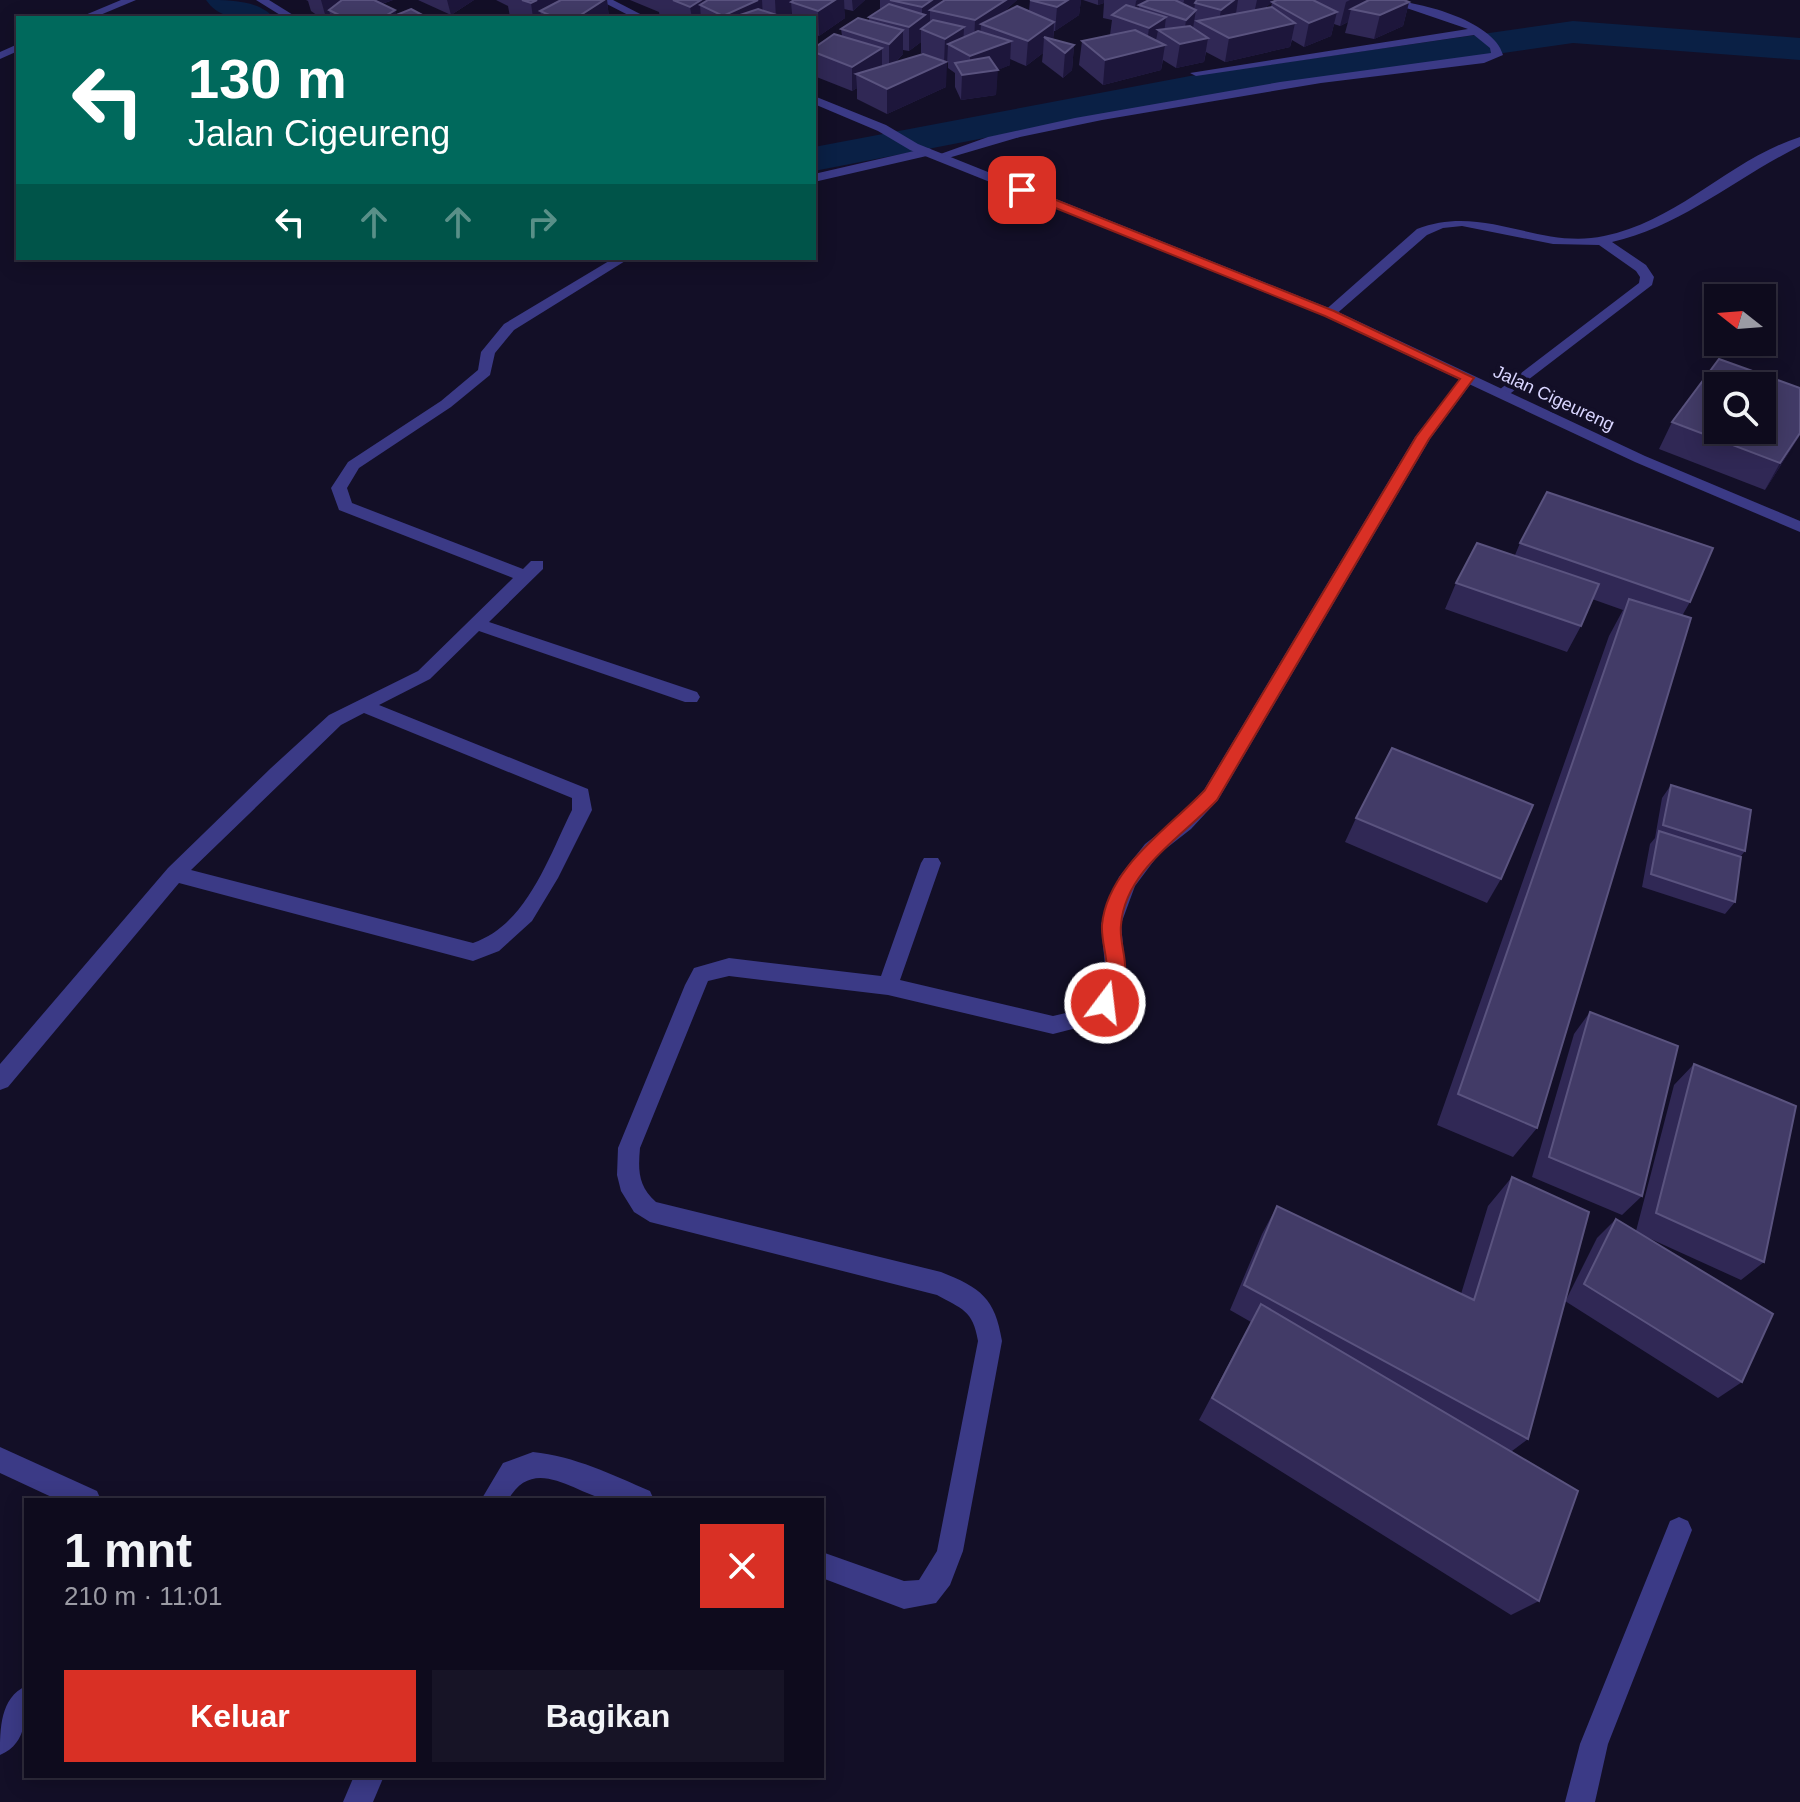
<!DOCTYPE html>
<html lang="id">
<meta charset="utf-8">
<style>
:root{--surface:#0e0b1d;--page:#171426;--text:#f1f3f6;--muted:#9b9ba4;--line:#2e2b3b;--accent:#d93025}
body{margin:0;font-family:Arial,sans-serif;background:var(--page);color:var(--text);height:100vh;display:flex;flex-direction:column;font-size:30px;white-space:nowrap}
*{box-sizing:border-box;margin:0}
p{font-size:26px;color:var(--muted)}
.icon{flex:none;width:44px;height:44px;fill:none;stroke:currentColor;stroke-width:2;stroke-linecap:round;stroke-linejoin:round}
.map{position:relative;flex:1;overflow:hidden}
.details{position:absolute;left:24px;top:1498px;width:800px;height:280px;display:flex;flex-direction:column;background:var(--surface);border-radius:0px;box-shadow:0 4px 20px #0003,0 0 0 2px var(--line)}
.details>*{flex:none}
.top-card{position:absolute;left:16px;top:16px;width:800px;height:244px;border-radius:0px;box-shadow:0 4px 20px #0003,0 0 0 2px var(--line);background:#00695c;color:#fff;overflow:hidden}
.needle{width:52px;rotate:287deg}
.tools{position:absolute;left:1704px;top:284px;display:grid;gap:16px}
.tools a{display:grid;place-items:center;width:72px;height:72px;border-radius:0px;background:var(--surface);box-shadow:0 4px 20px #0003,0 0 0 2px var(--line);font-size:40px}
.pin{position:absolute;display:grid;place-items:center;width:68px;height:68px;color:#fff;margin:-34px;border-radius:16px;box-shadow:0 4px 12px #0006}
.me{position:absolute;width:88px;margin:-44px;rotate:15deg;stroke-linejoin:round;filter:drop-shadow(0 0 6px #0008)}
.turn{display:flex;align-items:center;gap:28px;height:168px;padding:0 40px;font-size:36px}
.turn .icon{width:104px;height:104px;stroke-width:2.5}
.turn b{display:block;font-size:56px;line-height:68px}
.lanes{display:flex;align-items:center;height:76px;padding:0 40px;background:#0003;justify-content:center;gap:40px;direction:ltr}
.lanes .off{opacity:.35}
.round{display:grid;place-items:center;flex:none;width:84px;height:84px;border-radius:0px;background:var(--page)}
.headline{display:flex;align-items:center;justify-content:space-between;height:136px;padding:0 40px}
h1{font-size:48px;font-weight:700;line-height:60px}
.primary-button{display:flex;gap:16px;margin-top:auto;padding:16px 40px}
.primary-button a{flex:1;height:92px;border-radius:0px;background:var(--accent);color:#fff;font-size:32px;font-weight:700;line-height:92px;text-align:center}
.primary-button a+a{background:var(--page);color:var(--text)}
.map>svg:first-child{display:block}
</style>
<div class="map">
<svg width="1800" height="1802" viewBox="0 0 1800 1802">
<rect width="100%" height="100%" fill="#130f27"/>
<g fill="none" stroke-linecap="round" stroke-linejoin="round">
<g fill="#0a2045" fill-rule="evenodd">
<path d="M206,0C230,0 259,0 274,18C250,18 222,23 206,0Z"/>
<polygon points="1573,21 1800,38 1800,60 1573,43 1190,98 814,171 814,147 1190,76"/>
</g>
<g fill="#3b3a86" fill-rule="evenodd">
<polygon points="121,0 136,0 93,18 78,18"/>
<polygon points="256,0 269,0 298,18 285,18"/>
<path d="M1383,0C1415,0 1494,20 1503,55L1484,63L1321,83L1102,120L1020,137L938,161L932,157L988,137L1075,118L1280,82L1491,53L1490,48L1474,35L1196,76L1190,73L1468,29Z"/>
<polygon points="18,44 18,51 0,59 0,52"/>
<path d="M1800,137V146C1737,177 1682,226 1612,242L1646,265L1654,277L1652,285L1507,396L1502,397L1495,393L1639,283L1640,277L1636,271L1599,245L1553,244L1462,226L1443,228L1427,235L1334,316L1322,313L1417,229C1484,203 1539,250 1604,236C1681,220 1730,159 1800,137Z"/>
<polygon points="927,148 931,149 931,155 814,182 814,174"/>
<path d="M614,258H630L514,330L495,353L490,375L451,407L359,468L347,488L352,503L523,569L531,561H543V569L489,622L697,692L700,697L697,702H685L479,631L430,679L379,705L588,789L592,810L558,878L532,921L499,951L473,961L179,883L8,1087L0,1090V1064L168,868L271,768L329,715L418,671L513,578L339,510L331,488L348,462L441,401L478,370L481,352L504,324ZM364,713L572,798V810C549,856 527,925 473,943L191,870L341,725Z"/>
<path d="M1468,374L1475,378L1430,439L1218,800L1191,829L1159,854L1135,886L1121,924L1126,976L1112,1009L1096,1023L1053,1034L888,995L729,976L708,981L640,1148C638,1170 638,1186 656,1202L941,1272C981,1288 995,1298 1002,1341L963,1551L950,1585L936,1603L904,1609L822,1578V1552L904,1581L919,1580L937,1551L978,1341C973,1310 962,1309 937,1295L650,1222L634,1212L621,1191L617,1175L618,1148L685,985L694,968L729,958L881,976L921,863L924,858H938L941,863L900,980L1053,1016L1083,1009L1097,997L1106,976L1101,924L1119,877L1145,844L1177,819L1204,790L1415,437L1463,375Z"/>
<polygon points="0,1447 97,1491 101,1500 58,1500 0,1473"/>
<path d="M533,1452C574,1456 613,1475 650,1491L654,1500C640,1500 623,1503 609,1500C573,1493 534,1454 508,1500H481L503,1463Z"/>
<polygon points="1679,1517 1688,1521 1692,1530 1608,1744 1595,1802 1565,1802 1580,1744 1670,1521"/>
<path d="M26,1686C26,1712 29,1743 0,1755C0,1729 0,1698 26,1686Z"/>
<polygon points="354,1776 384,1776 373,1802 343,1802"/>
</g>
<g fill="#3b3a86" fill-rule="evenodd">
<polygon points="599,0 613,0 648,18 634,18"/>
<polygon points="814,96 886,125 918,144 1334,310 1645,456 1800,521 1800,532 1635,462 1324,316 910,150 878,131 814,104"/>
</g>
</g>
<g fill="#302855" fill-rule="evenodd">
<polygon points="306,0 393,0 382,4 395,10 396,15 428,18 321,18 311,11 308,1"/>
<polygon points="418,0 474,0 451,15"/>
<polygon points="496,0 607,0 609,18 513,18 510,17 508,6"/>
<polygon points="630,0 865,0 853,11 844,9 845,18 819,36 814,34 814,18 792,18 792,13 784,18 786,18 660,18 659,12"/>
<path d="M880,0H1017L1007,9V11H1029L1030,0H1081L1079,15L1055,31H1054L1053,40L1074,45L1072,70L1063,78L1042,62L1043,53L1026,66L1010,59V65L997,70L996,95L961,100L955,87V73L948,68V61L946,62V87L887,114L857,99V88L852,91L814,76V48L842,36L841,29L869,21V17L880,10ZM921,42V53L925,55L895,63L903,54V50L909,51Z"/>
<polygon points="1083,0 1272,0 1271,3 1265,8 1271,7 1272,2 1277,0 1368,0 1409,2 1403,26 1374,39 1345,33 1348,22 1340,26 1334,24 1331,36 1304,47 1292,40 1290,47 1225,62 1206,52 1204,62 1176,68 1163,60 1161,70 1103,85 1079,65 1082,41 1110,35 1112,20 1103,18 1104,3 1098,5"/>
<polygon points="1672,422 1800,435 1765,490 1659,449"/>
<polygon points="1520,543 1690,602 1682,616 1537,1128 1513,1157 1437,1125 1609,636 1623,610 1592,599 1581,626 1567,652 1445,609 1456,583 1515,555"/>
<polygon points="1671,785 1745,851 1741,856 1735,902 1725,914 1642,887 1650,844 1655,838 1662,798"/>
<polygon points="1356,818 1501,879 1487,903 1345,842"/>
<polygon points="1590,1012 1642,1196 1622,1215 1532,1177 1574,1034"/>
<polygon points="1694,1064 1764,1262 1741,1280 1642,1235 1742,1382 1718,1398 1565,1301 1528,1439 1512,1451 1539,1601 1511,1615 1199,1420 1251,1322 1230,1310 1262,1234 1277,1206 1461,1294 1488,1206 1512,1177 1566,1300 1597,1238 1616,1219 1636,1231 1674,1085"/>
</g>
<g fill="#1d163b">
<polygon points="321,0 350,0 329,10 331,18 326,18"/>
<polygon points="367,0 393,0 369,8"/>
<polygon points="447,0 474,0 451,15"/>
<polygon points="522,0 572,0 540,11 542,18 533,18 531,3"/>
<polygon points="604,0 607,0 609,18 576,18"/>
<polygon points="701,0 723,0 700,5 701,18 692,18 690,7"/>
<polygon points="758,0 762,0 763,18 723,18 723,16"/>
<polygon points="775,0 796,0 791,2 792,13 784,18 776,18"/>
<polygon points="835,0 844,0 845,18 819,36 818,11"/>
<polygon points="852,0 865,0 853,11"/>
<polygon points="932,0 951,0 930,10 930,25 922,31 921,29 921,42 909,51 909,27 922,17 922,7"/>
<polygon points="1005,0 1017,0 1007,9 1007,23 981,24 980,40 974,44 975,20"/>
<polygon points="1068,0 1081,0 1079,15 1055,31 1057,7"/>
<polygon points="1098,0 1104,0 1104,3 1098,5"/>
<polygon points="1137,0 1159,0 1139,5 1137,22 1133,22 1136,1"/>
<polygon points="1184,0 1203,0 1195,3 1194,11 1181,18"/>
<polygon points="1234,0 1238,0 1235,20 1217,31 1221,10"/>
<polygon points="1257,0 1272,0 1271,3 1253,18"/>
<polygon points="1350,0 1368,0 1351,9 1348,22 1340,26 1346,2"/>
<polygon points="1409,2 1403,26 1374,39 1380,15"/>
<polygon points="395,10 397,18 382,18"/>
<polygon points="1196,10 1192,34 1208,38 1204,62 1176,68 1180,44 1183,43 1186,20"/>
<polygon points="1337,12 1331,36 1304,47 1309,23"/>
<polygon points="1166,17 1164,34 1158,30 1155,46 1165,45 1161,70 1103,85 1105,60 1146,50 1149,28"/>
<polygon points="1054,22 1053,44 1044,37 1043,53 1026,66 1028,41"/>
<polygon points="1295,23 1290,47 1225,62 1229,38"/>
<polygon points="964,27 963,51 948,44 946,87 887,114 887,89 944,63 945,39"/>
<polygon points="903,30 903,54 889,69 889,44"/>
<polygon points="1011,41 1010,65 996,71 998,70 996,95 961,100 962,75 970,74 970,56"/>
<polygon points="1074,45 1072,70 1063,78 1065,53"/>
<polygon points="882,48 882,73 856,74 857,88 852,91 852,67"/>
<polygon points="1800,433 1800,435 1765,490 1780,463"/>
</g>
<g fill="#423b67" stroke="#5a537f" stroke-width="2" fill-rule="evenodd">
<polygon points="342,0 374,0 395,10 382,18 345,18 329,10"/>
<polygon points="522,0 537,0 531,3"/>
<polygon points="561,0 604,0 576,18 556,18 540,11"/>
<polygon points="673,0 701,0 690,7"/>
<polygon points="708,0 758,0 723,16 700,5"/>
<polygon points="794,0 835,0 818,11 791,2"/>
<polygon points="890,0 932,0 922,7"/>
<polygon points="945,0 1006,0 975,20 930,10"/>
<polygon points="1030,0 1068,0 1057,7"/>
<polygon points="1149,0 1175,0 1196,10 1186,20 1139,5"/>
<polygon points="1197,0 1234,0 1221,10 1195,3"/>
<polygon points="1277,0 1313,0 1337,12 1309,23 1272,2"/>
<polygon points="1369,0 1404,0 1409,2 1380,15 1351,9"/>
<polygon points="889,4 925,15 909,27 869,17"/>
<polygon points="1126,5 1166,17 1149,28 1112,15"/>
<polygon points="1017,6 1054,22 1028,41 981,24"/>
<polygon points="1272,7 1295,23 1229,38 1197,21"/>
<polygon points="411,9 428,18 389,18"/>
<polygon points="758,9 786,18 731,18"/>
<polygon points="858,18 903,30 889,44 841,29"/>
<polygon points="933,20 964,27 945,39 921,29"/>
<polygon points="1190,26 1208,38 1180,44 1158,30"/>
<polygon points="1135,30 1165,45 1105,60 1082,41"/>
<polygon points="978,31 1011,41 970,56 948,44"/>
<polygon points="834,34 882,48 852,67 814,52 814,48"/>
<polygon points="1044,37 1074,45 1065,53"/>
<polygon points="923,54 946,62 887,89 856,74"/>
<polygon points="989,57 998,70 962,75 955,63"/>
<path d="M1719,359L1800,388V433L1780,463L1672,422ZM1718,386H1762V430H1718Z"/>
<polygon points="1547,492 1713,548 1690,602 1520,543"/>
<polygon points="1477,543 1599,584 1581,626 1456,583"/>
<polygon points="1629,599 1691,618 1537,1128 1458,1094"/>
<polygon points="1392,748 1533,805 1501,879 1356,818"/>
<polygon points="1671,785 1751,810 1745,851 1663,825"/>
<polygon points="1659,831 1741,857 1735,902 1651,874"/>
<polygon points="1590,1012 1678,1046 1642,1196 1549,1157"/>
<polygon points="1694,1064 1796,1106 1764,1262 1656,1213"/>
<polygon points="1512,1177 1589,1212 1528,1439 1244,1285 1277,1206 1474,1300"/>
<polygon points="1616,1219 1773,1314 1742,1382 1584,1284"/>
<polygon points="1261,1304 1578,1491 1539,1601 1212,1398"/>
</g>
<path fill="#d93025" stroke="#8d1f18" stroke-width="2" d="M1018,188H1026L1334,311L1474,378L1429,439L1217,800C1183,836 1125,870 1121,925C1119,941 1127,958 1125,974C1125,985 1116,999 1112,1008L1105,1011L1095,1003C1099,994 1106,983 1107,974C1108,958 1101,941 1102,925C1107,868 1169,828 1205,790L1416,437L1460,379L1325,316L1018,193Z"/>
<g text-anchor="middle" dominant-baseline="central" stroke-width="8" stroke-linejoin="round" paint-order="stroke">
<g font-size="18" fill="#d9d5ff" stroke="#130f27">
<text transform="translate(1554 398) rotate(25)">Jalan Cigeureng</text>
</g>
</g>
</svg>
<div class="tools">
<a><svg class="needle" viewBox="-14 -14 28 28"><path d="M0-13l5 13h-10z" fill="#e53935"/><path d="M0 13l5-13h-10z" fill="#9b9ba4"/></svg></a>
<a><svg class="icon" aria-label="search" viewBox="0 0 24 24"><circle cx="10" cy="10" r="6"/><path d="M15 15l6 6"/></svg></a>
</div>
<div class="pin" style="left:1022px;top:190px;background:#d93025"><svg class="icon" aria-label="arrive" viewBox="0 0 24 24"><path d="M6 21V4h12l-3 4 3 4H6"/></svg></div>
<svg class="me" style="left:1105px;top:1003px" viewBox="-20 -20 40 40"><circle r="17" fill="#d93025" stroke="#fff" stroke-width="3"/><path d="M0-11L8 9 0 5-8 9z" fill="#fff"/></svg>
<div class="top-card">
<div class="turn"><svg class="icon" aria-label="left" viewBox="0 0 24 24"><path d="M17 20v-9H6M10 6l-5 5 5 5"/></svg><div><b>130 m</b>Jalan Cigeureng</div></div>
<div class="lanes"><svg class="icon" aria-label="left" viewBox="0 0 24 24"><path d="M17 20v-9H6M10 6l-5 5 5 5"/></svg><svg class="icon off" aria-label="ahead" viewBox="0 0 24 24"><path d="M12 20V5M6 11l6-6 6 6"/></svg><svg class="icon off" aria-label="ahead" viewBox="0 0 24 24"><path d="M12 20V5M6 11l6-6 6 6"/></svg><svg class="icon off" aria-label="right" viewBox="0 0 24 24"><path d="M7 20v-9h11M14 6l5 5-5 5"/></svg></div>
</div>
<section class="details">
<div class="headline"><div><h1>1 mnt</h1><p>210 m · 11:01</p></div><a class="round" style="background:#d93025;color:#fff"><svg class="icon" aria-label="close" viewBox="0 0 24 24"><path d="M6 6l12 12M18 6L6 18"/></svg></a></div>
<div class="primary-button"><a>Keluar</a><a>Bagikan</a></div>
</section>
</div>
